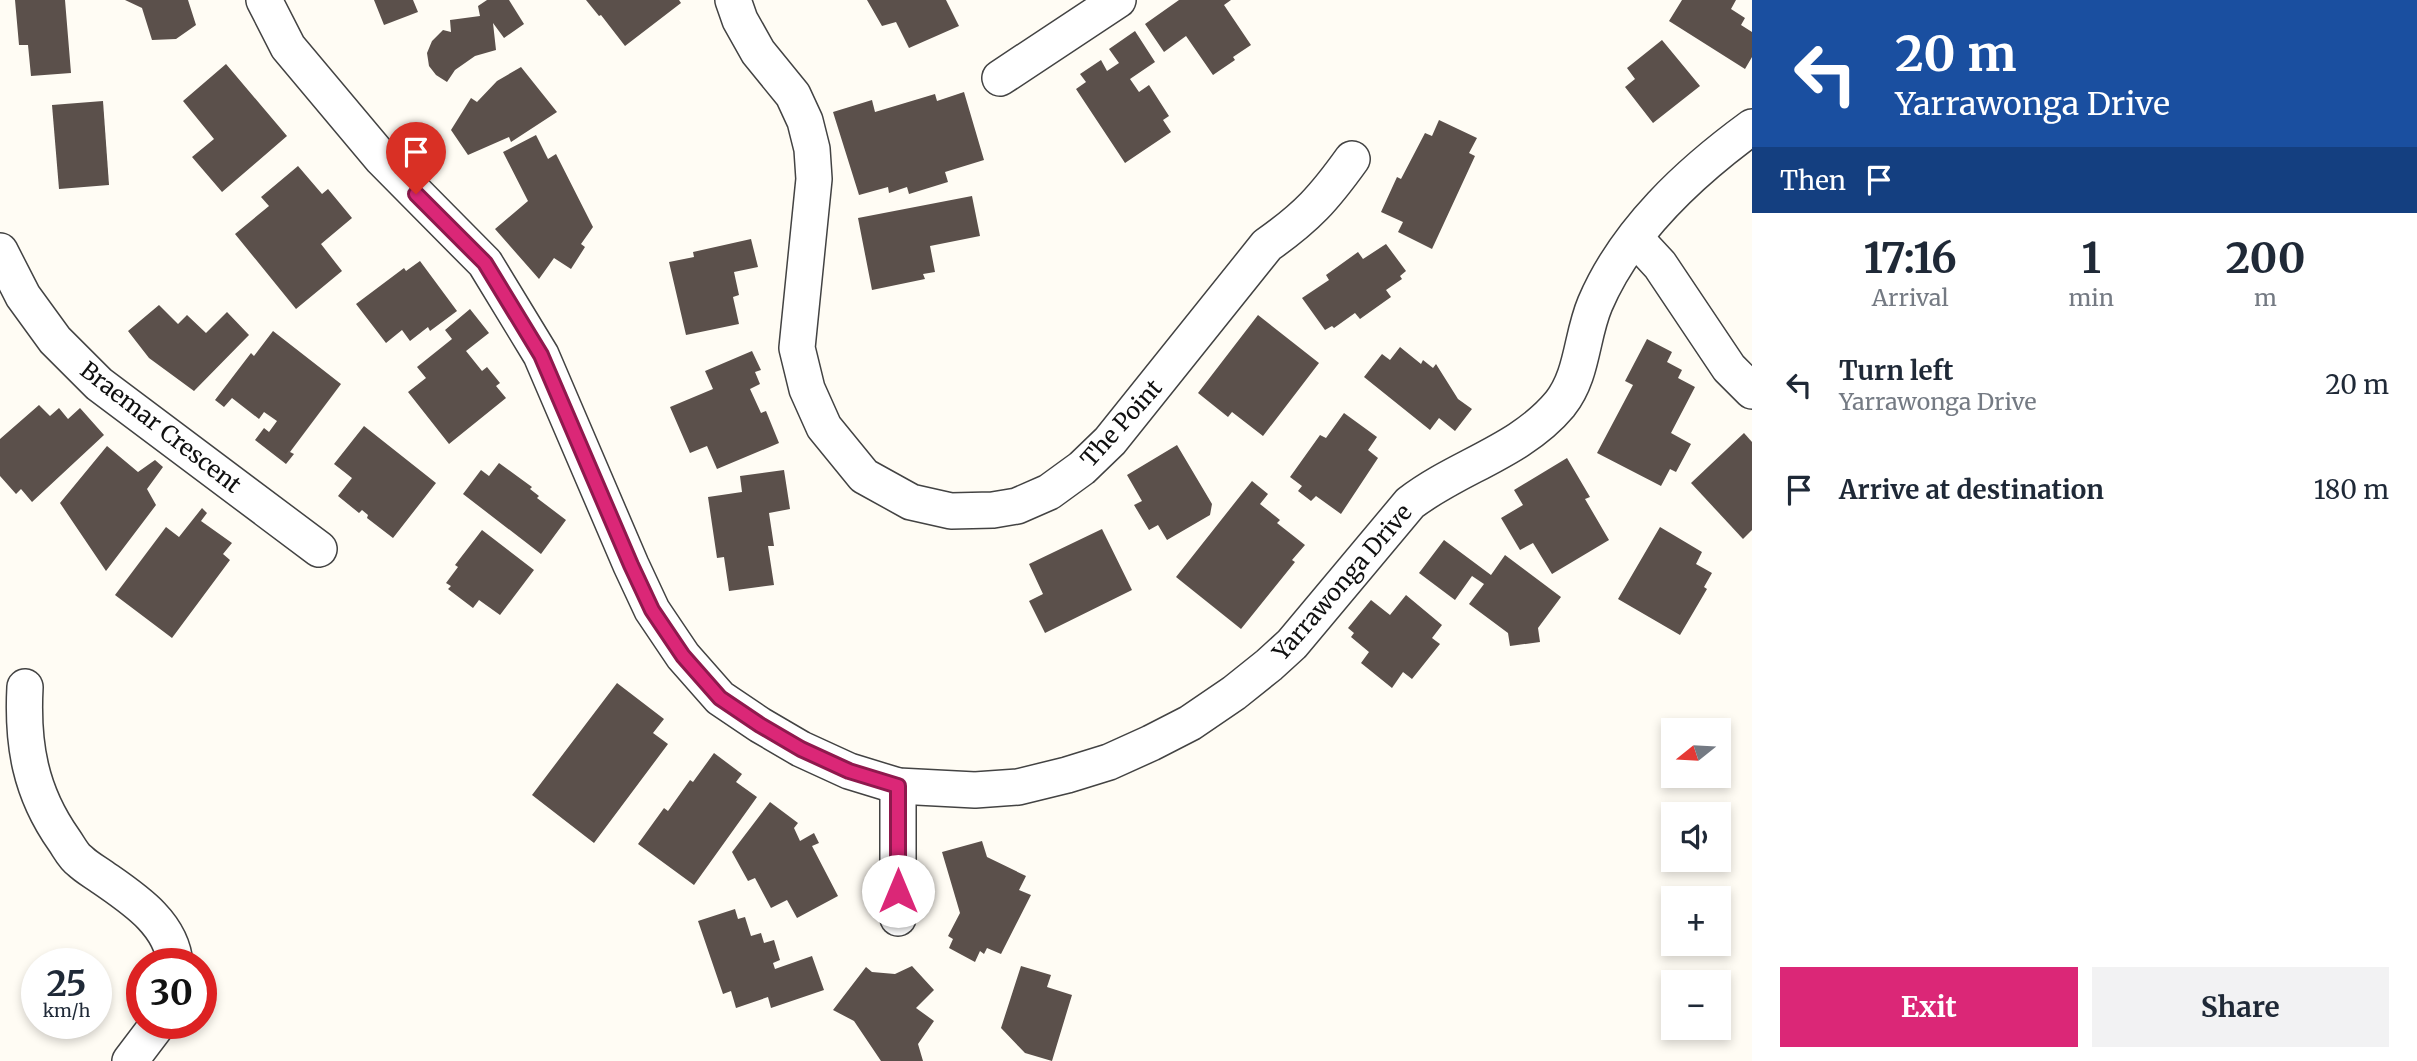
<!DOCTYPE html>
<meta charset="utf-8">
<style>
:root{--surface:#fff;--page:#f2f2f3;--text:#1f2937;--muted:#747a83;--accent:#db2777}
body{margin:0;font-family:Merriweather,serif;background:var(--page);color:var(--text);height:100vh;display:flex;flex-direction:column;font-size:26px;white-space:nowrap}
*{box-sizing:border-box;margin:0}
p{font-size:23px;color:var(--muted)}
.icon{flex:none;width:38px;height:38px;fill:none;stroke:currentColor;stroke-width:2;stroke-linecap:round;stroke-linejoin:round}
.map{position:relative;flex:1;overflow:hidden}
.sheet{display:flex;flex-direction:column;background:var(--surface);width:665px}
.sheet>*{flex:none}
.hud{background:#1a4fa0;color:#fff;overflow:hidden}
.needle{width:46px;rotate:252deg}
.controls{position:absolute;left:1661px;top:718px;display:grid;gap:14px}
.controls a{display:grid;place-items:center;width:70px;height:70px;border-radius:0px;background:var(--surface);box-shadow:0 4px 10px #0003;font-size:35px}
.speed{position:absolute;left:21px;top:948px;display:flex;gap:14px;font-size:35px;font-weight:700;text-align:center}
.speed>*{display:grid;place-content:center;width:91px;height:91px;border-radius:50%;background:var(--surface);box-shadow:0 4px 10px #0003;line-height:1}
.speed small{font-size:18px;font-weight:400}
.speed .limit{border:10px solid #d22;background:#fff;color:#111}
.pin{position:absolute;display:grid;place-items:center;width:60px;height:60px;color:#fff;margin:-72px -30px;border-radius:50% 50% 50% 0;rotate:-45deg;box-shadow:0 0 7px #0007}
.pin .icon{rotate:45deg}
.me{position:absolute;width:77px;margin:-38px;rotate:0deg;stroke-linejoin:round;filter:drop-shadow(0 0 5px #0008)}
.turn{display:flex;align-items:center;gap:24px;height:147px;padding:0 28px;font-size:32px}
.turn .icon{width:91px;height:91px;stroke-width:2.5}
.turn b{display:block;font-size:49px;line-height:60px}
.then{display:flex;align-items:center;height:66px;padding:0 28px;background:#0003;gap:14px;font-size:26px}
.eta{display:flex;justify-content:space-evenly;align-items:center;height:119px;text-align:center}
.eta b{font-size:42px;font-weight:700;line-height:49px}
.primary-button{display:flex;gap:14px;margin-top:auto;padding:14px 28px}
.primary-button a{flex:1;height:80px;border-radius:0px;background:var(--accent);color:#fff;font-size:28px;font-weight:700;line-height:80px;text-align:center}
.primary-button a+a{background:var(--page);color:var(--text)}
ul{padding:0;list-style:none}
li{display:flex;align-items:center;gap:21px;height:105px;padding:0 28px}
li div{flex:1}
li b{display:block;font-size:26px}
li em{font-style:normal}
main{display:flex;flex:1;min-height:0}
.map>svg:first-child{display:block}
</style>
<main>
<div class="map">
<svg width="1752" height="1061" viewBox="0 0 1752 1061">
<rect width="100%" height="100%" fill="#fffcf4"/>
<g fill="#5b504b">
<polygon points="15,0 65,0 71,73 31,76 28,45 19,45"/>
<polygon points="125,0 188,0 196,25 176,39 152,40 142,8"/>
<polygon points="374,0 413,0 418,12 384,25"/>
<polygon points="487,0 509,0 524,24 504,38 493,23 496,50 475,56 455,70 447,82 436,75 429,66 427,53 432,41 443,30 451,32 450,20 480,16 478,6"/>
<polygon points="586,0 679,0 681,3 625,46 601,15 599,16"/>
<polygon points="867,0 946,0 959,26 909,48 896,22 882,26"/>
<polygon points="1179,0 1231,0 1224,5 1251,45 1233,57 1235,60 1213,75 1186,36 1164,52 1145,24"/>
<polygon points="1682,0 1736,0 1731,9 1745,18 1741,25 1752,32 1752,57 1745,69 1669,21"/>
<polygon points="1135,31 1155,62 1130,79 1139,92 1149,85 1169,116 1163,120 1171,132 1125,163 1076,89 1086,82 1080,74 1101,60 1107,71 1119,63 1109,49"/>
<polygon points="1662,40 1700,86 1653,123 1625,87 1635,79 1627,68"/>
<polygon points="226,64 287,136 222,192 192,157 214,139 183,101"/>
<polygon points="521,67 557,112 511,142 509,137 468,155 451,130 471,98 477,102 497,81"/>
<polygon points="964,92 984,160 945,172 948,182 909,194 907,187 889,193 888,187 859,195 833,112 872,100 875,112 935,94 937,101"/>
<polygon points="103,101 109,185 59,189 52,105"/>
<polygon points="1439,120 1477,138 1469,153 1475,156 1432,249 1398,232 1403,222 1381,212 1397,177 1401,179 1425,133 1432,136"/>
<polygon points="536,135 548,159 556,154 593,227 581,244 585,247 571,269 554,258 539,279 495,229 528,201 503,152"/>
<polygon points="298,166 322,194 328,189 352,218 321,244 342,271 296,309 235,234 269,206 261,197"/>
<polygon points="972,196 980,236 930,246 935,272 923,274 925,279 872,290 858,218"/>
<polygon points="751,239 758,267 734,272 739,295 733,297 739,324 686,335 669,262 694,257 693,252"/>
<polygon points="1386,244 1406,271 1400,276 1402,279 1386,290 1391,297 1360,319 1355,313 1334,328 1332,326 1325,330 1302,298 1329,280 1326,275 1358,252 1363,259"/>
<polygon points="420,261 457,311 430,331 428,327 410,341 402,330 386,343 356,304 404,268 406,271"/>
<polygon points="159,305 178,324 187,315 206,333 227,312 249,335 194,391 149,358 128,331"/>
<polygon points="470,309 489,333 466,351 482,371 487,367 500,383 496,386 506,398 449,444 408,392 426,378 417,367 452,339 445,330"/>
<polygon points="1258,315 1319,363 1263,436 1232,412 1228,417 1198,393"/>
<polygon points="273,331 341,384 290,452 294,454 286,464 255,440 264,428 269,432 277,421 264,412 259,419 232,398 224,407 215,400 251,353 254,356"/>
<polygon points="1647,339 1672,352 1667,362 1682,370 1678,378 1695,387 1671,433 1691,444 1676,472 1670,469 1661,486 1597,453 1633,385 1625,381"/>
<polygon points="1400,347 1421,364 1423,360 1433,368 1436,364 1458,399 1472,409 1455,431 1439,418 1430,430 1364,377 1382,354 1390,360"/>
<polygon points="752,351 761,370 755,372 760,384 750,389 761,413 766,411 779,443 717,469 707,446 690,453 670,407 713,389 705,371"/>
<polygon points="39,405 50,416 59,408 68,419 80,408 104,435 32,502 21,489 16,494 0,476 0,439"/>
<polygon points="1344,413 1377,437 1368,450 1378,458 1341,514 1316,496 1311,501 1298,491 1302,486 1290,477 1320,435 1326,438"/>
<polygon points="364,426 436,483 393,538 367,518 368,515 362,510 359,513 338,496 352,478 334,464"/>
<polygon points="1744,433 1752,442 1752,530 1743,539 1691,483"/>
<polygon points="1177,445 1212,504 1210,515 1167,540 1158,525 1149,530 1134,505 1142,501 1127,475"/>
<polygon points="107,446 138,472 155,460 163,467 147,489 156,505 106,571 60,503"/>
<polygon points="1567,458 1590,497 1585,499 1609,540 1552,574 1533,543 1520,550 1501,518 1523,505 1514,490"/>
<polygon points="499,463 532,487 530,489 539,496 537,498 566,520 541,554 463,494 481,470 489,476"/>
<polygon points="784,470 790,509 769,513 774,546 768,546 774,585 729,591 724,557 717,558 708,497 742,492 740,476"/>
<polygon points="1252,481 1268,494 1260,504 1280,520 1277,523 1305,545 1292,560 1295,562 1241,629 1176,577"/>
<polygon points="202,508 207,513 201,521 232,543 223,554 230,560 172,638 115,595 166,527 179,537"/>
<polygon points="1660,527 1702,552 1696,564 1712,573 1704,587 1707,589 1680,635 1618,599"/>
<polygon points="1102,529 1132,590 1045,633 1029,601 1043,594 1029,564"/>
<polygon points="482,530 534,570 500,615 479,600 473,608 448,589 451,586 446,583 458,567 455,565"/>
<polygon points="1444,540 1491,575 1505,555 1561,597 1538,628 1540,642 1510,646 1508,633 1469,604 1484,584 1472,576 1455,600 1419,573"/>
<polygon points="1406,595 1442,625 1432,638 1440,644 1412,679 1403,672 1392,688 1361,663 1369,652 1351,637 1354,633 1348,628 1371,600 1390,615"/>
<polygon points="617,683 664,719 653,733 668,744 594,843 532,795"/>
<polygon points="714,753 742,774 736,782 757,797 694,885 638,844 664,808 668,811 690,780 693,782"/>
<polygon points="770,802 798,823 794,828 800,841 814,833 819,843 812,846 838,896 797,918 787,900 771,908 755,878 748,881 732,852"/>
<polygon points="982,841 987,857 1026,876 1019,890 1031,895 1001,954 987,948 984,954 980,951 975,962 949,948 953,939 948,936 960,913 942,852"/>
<polygon points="735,909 738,919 745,917 751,936 761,933 764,943 774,940 780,960 773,963 775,969 812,956 824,990 771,1008 768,997 736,1008 731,991 723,994 698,921"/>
<polygon points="912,966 934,990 916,1008 934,1021 918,1044 923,1061 881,1061 854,1021 833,1010 866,967 872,972 895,974"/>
<polygon points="1021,966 1051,975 1047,987 1072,995 1052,1061 1025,1053 1001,1028"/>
</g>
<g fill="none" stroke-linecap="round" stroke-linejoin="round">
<defs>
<g id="minor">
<path d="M264,0L288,47L382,159L485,263L541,355L631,565L652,610L683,656L720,698L760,725L801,749L849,771L898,786L975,790L1018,787L1067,775L1109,762L1151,743L1190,723L1234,693L1269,665L1292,644L1410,503C1458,466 1520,452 1560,404C1583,375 1581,337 1595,304C1626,231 1689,173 1752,127"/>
<path d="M733,0L740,20L758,52L793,95L805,121L812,149L814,179L797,348L807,389L824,427L864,476L911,502L951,511L993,510L1017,506L1049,492L1082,468L1110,441L1267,245C1307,217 1324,198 1352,159"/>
<polyline points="1000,78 1118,0"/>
<polyline points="1635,238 1660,265 1729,368 1752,391"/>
<polyline points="0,251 23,296 55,340 99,384 319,549"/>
<path d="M25,687C22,744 30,792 64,840C69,847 73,856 80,861C86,867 95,872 102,877C132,898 172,923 175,964"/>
<polyline points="898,918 898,786"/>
<polyline points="130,1061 158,1024"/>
</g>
</defs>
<use href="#minor" stroke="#434343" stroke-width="38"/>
<use href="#minor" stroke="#fff" stroke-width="35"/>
</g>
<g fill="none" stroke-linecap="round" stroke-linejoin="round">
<defs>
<polyline id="route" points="416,194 485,263 541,355 631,565 652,610 683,656 720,698 760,725 801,749 849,771 898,786 898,891"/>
</defs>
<use href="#route" stroke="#8e194d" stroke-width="18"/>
<use href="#route" stroke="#db2777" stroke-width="12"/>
</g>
<g text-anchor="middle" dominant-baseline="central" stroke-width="7" stroke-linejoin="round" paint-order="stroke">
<g font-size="23" fill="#101010" stroke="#fff">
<text transform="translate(1121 423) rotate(-48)">The Point</text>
<text transform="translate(161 427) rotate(38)">Braemar Crescent</text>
<text transform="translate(1342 582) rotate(-49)">Yarrawonga Drive</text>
</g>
</g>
</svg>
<div class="controls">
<a><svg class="needle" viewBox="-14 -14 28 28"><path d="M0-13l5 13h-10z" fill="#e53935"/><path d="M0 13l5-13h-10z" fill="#747a83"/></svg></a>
<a><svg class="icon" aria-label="sound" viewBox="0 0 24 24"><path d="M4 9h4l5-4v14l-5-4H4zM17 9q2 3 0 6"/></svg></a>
<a>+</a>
<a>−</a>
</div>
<div class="speed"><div>25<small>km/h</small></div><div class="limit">30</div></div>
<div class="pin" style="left:416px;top:194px;background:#d93025"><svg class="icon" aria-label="arrive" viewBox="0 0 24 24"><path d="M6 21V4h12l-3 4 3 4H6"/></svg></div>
<svg class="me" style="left:898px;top:891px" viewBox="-20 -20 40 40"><circle r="19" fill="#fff"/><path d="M0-13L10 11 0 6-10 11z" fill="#db2777"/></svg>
</div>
<section class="sheet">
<div class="hud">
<div class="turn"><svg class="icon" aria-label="left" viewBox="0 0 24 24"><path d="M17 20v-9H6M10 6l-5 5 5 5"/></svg><div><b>20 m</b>Yarrawonga Drive</div></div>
<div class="then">Then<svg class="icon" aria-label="arrive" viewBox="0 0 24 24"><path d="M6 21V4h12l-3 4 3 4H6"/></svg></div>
</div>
<div class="eta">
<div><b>17:16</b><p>Arrival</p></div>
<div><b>1</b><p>min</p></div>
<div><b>200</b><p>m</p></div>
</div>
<ul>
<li><svg class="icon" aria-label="left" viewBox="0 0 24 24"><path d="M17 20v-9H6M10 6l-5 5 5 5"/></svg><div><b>Turn left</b><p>Yarrawonga Drive</p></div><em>20 m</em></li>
<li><svg class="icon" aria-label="arrive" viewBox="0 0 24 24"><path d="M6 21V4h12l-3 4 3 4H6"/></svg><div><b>Arrive at destination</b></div><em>180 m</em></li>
</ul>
<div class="primary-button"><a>Exit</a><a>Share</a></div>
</section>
</main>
